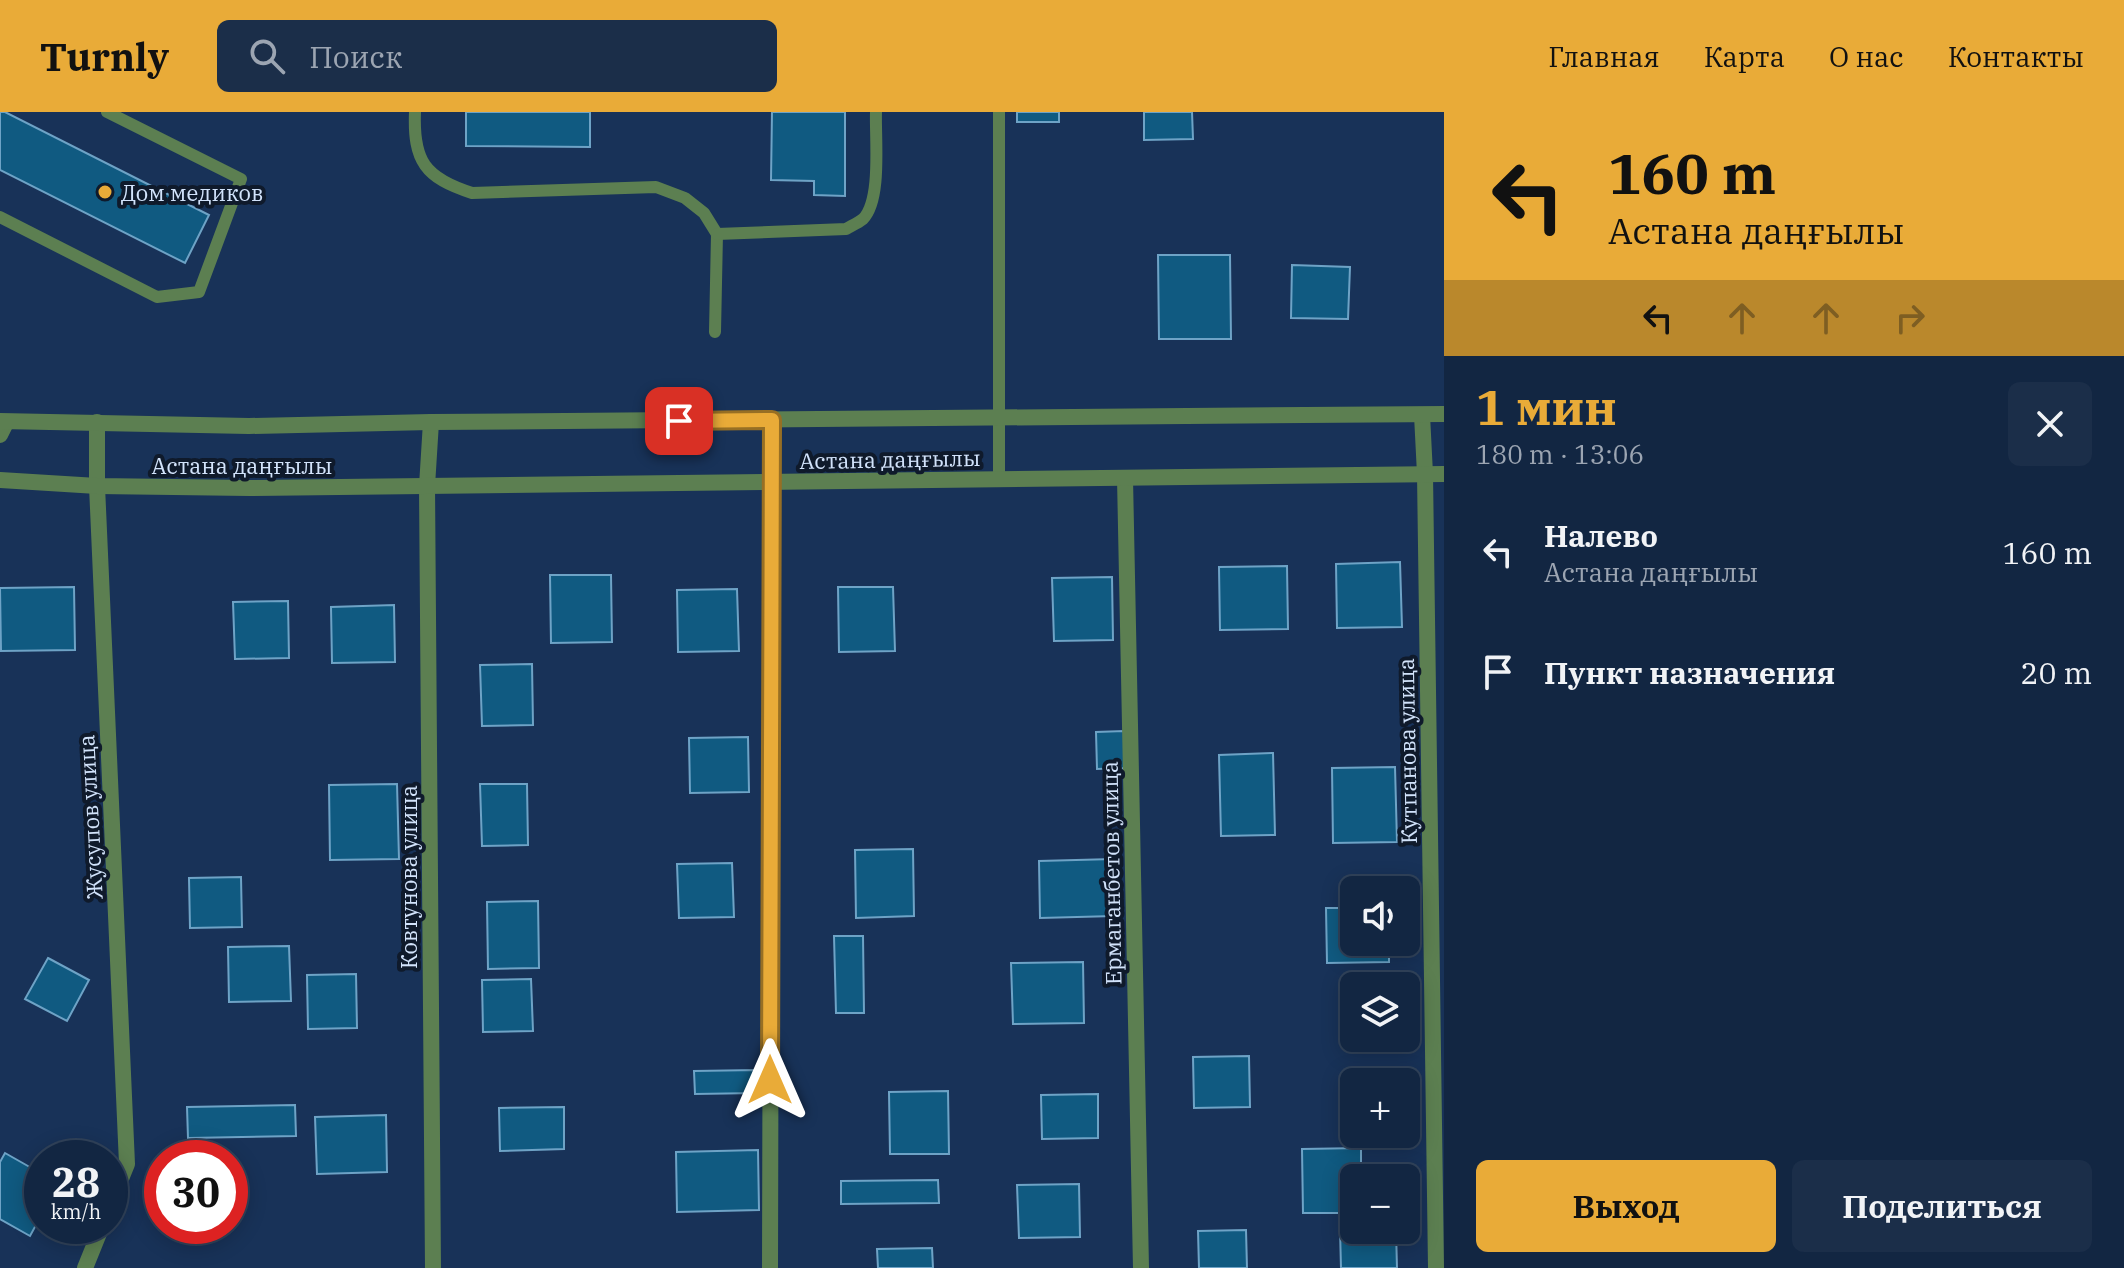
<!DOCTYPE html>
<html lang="ru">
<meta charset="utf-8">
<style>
:root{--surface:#122642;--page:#1b2e49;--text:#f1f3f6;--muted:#9ca5b2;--line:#31435b;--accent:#e9ab38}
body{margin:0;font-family:"IBM Plex Serif",serif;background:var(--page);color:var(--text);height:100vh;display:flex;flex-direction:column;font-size:30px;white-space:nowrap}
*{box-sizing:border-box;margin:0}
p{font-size:26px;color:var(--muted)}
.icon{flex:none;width:44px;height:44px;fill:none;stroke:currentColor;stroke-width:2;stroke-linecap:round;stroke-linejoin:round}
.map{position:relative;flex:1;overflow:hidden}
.sheet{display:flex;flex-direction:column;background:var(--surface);width:680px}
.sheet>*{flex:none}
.guide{background:#e9ab38;color:#111;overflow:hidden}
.controls{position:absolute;left:1340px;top:764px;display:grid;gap:16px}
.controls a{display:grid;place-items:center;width:80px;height:80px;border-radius:12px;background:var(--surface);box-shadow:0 4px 20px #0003,0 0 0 2px var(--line);font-size:40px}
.speed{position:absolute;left:24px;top:1028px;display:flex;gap:16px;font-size:40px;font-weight:700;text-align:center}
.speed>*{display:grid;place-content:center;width:104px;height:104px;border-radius:50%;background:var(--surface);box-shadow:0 4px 20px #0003,0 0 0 2px var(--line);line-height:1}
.speed small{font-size:20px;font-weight:400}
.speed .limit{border:12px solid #d22;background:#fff;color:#111}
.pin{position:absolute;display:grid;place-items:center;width:68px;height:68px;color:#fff;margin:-34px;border-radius:16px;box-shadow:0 4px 12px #0006}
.me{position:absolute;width:88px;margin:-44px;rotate:0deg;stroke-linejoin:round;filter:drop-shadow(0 0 6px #0008)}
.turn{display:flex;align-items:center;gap:28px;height:168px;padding:0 32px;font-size:36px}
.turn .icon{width:104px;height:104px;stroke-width:2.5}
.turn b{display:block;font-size:56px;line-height:68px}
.lanes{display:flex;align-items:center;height:76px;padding:0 32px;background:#0003;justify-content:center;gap:40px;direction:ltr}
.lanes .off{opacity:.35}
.round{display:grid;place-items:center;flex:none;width:84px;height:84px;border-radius:12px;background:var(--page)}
.overview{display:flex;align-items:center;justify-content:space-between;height:136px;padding:0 32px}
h1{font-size:48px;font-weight:700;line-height:60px;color:var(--accent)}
.cta{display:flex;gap:16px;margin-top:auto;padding:16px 32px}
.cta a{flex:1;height:92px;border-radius:12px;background:var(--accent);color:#111;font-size:32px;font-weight:700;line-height:92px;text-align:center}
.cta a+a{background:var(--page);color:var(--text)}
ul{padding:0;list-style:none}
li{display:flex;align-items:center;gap:24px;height:120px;padding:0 32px}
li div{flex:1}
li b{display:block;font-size:30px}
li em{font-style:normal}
header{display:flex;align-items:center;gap:48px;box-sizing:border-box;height:112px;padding:0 40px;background:var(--accent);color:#111}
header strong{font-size:38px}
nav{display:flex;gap:44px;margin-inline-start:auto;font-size:28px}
.search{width:560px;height:72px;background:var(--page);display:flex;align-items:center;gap:20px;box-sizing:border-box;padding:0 28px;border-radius:12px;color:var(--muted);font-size:30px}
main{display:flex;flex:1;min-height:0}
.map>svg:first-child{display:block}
</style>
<header>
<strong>Turnly</strong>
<div class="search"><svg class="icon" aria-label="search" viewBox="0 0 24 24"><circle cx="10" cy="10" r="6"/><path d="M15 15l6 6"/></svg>Поиск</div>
<nav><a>Главная</a><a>Карта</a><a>О нас</a><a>Контакты</a></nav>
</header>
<main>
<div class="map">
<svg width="1444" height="1156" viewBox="0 0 1444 1156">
<rect width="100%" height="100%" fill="#183258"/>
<g fill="#105a81" stroke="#6ea3c6" stroke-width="2">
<polygon points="0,0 5,0 209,103 185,151 0,58"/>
<polygon points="466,0 590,0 590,35 466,34"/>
<polygon points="772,0 845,0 845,84 814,83 814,69 771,68"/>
<rect x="1017" y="0" width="42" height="10"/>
<polygon points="1144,0 1192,0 1193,27 1144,28"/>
<polygon points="1158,143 1230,143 1231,227 1159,227"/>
<polygon points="1292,153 1350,155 1348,207 1291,206"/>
<polygon points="1400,450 1402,515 1337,516 1336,452"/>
<polygon points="1287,454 1288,517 1220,518 1219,455"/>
<polygon points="550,463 611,463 612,530 551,531"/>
<polygon points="1112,465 1113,528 1054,529 1052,466"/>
<polygon points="74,475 75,538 1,539 0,476"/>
<polygon points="838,475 893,475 895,539 839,540"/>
<polygon points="737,477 739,539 678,540 677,478"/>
<polygon points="288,489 289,546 235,547 233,490"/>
<polygon points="394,493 395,550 332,551 331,495"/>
<polygon points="532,552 533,613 482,614 480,553"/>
<polygon points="1124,619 1125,656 1097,657 1096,620"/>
<polygon points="748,625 749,680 690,681 689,626"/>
<polygon points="1273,641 1275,723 1221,724 1219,643"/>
<polygon points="1395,655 1397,730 1333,731 1332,656"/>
<polygon points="397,672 399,747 330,748 329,673"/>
<polygon points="480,672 527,672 528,733 482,734"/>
<polygon points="913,737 914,804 856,806 855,738"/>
<polygon points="1113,747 1114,804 1040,806 1039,749"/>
<polygon points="732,751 734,805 679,806 677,752"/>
<polygon points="241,765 242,815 190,816 189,766"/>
<polygon points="538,789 539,856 488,857 487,790"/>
<polygon points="1326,796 1354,796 1354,830 1389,830 1389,850 1327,851"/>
<polygon points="834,824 863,824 864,901 836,901"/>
<polygon points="289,834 291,889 229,890 228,835"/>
<polygon points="48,846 89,868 67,909 25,887"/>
<polygon points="1083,850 1084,911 1013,912 1011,851"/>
<polygon points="356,862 357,916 308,917 307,863"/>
<polygon points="531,867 533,919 483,920 482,868"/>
<polygon points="1249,944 1250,995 1194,996 1193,945"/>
<polygon points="757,958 757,981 695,982 694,959"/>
<polygon points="948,979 949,1042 890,1042 889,980"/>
<polygon points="1098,982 1098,1026 1042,1027 1041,983"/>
<polygon points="295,993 296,1024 188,1026 187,995"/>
<polygon points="564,995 564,1037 500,1039 499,996"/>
<polygon points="386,1003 387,1060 317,1062 315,1005"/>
<polygon points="1361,1036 1361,1066 1354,1066 1354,1101 1303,1101 1302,1037"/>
<polygon points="758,1038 759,1098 677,1100 676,1040"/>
<polygon points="5,1041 42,1062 42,1102 30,1124 0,1107 0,1050"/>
<polygon points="938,1068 939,1091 841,1092 841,1069"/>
<polygon points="1079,1072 1080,1125 1019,1126 1017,1073"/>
<polygon points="1340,1117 1396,1118 1397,1156 1341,1156"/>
<polygon points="1246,1118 1247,1156 1199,1156 1198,1119"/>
<polygon points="932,1136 933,1156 878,1156 877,1137"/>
</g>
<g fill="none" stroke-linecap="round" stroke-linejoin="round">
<g stroke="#5c7f51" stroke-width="12">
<path d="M415,0C413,49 425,66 472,81L656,75L685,86L704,101L717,122L715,220"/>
<polyline points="0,105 157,185 199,180 241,67 107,0"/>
<path d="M717,122L846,117C851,114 858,111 863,107C882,88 875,26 876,0"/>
<polyline points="999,368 999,0"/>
</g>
<g stroke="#5c7f51" stroke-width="16">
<polyline points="1422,303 1425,362 1436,1156"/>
<polyline points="97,310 97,374 127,1052 110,1094"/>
<polyline points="431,310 427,374 433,1156"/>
<polyline points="0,323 6,311"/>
<polyline points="1125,366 1141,1156"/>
<polyline points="85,1156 102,1114"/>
<polyline points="770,1156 772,308"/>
</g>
<g stroke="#5c7f51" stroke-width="16">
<polyline points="0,309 249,314 431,310 1444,302"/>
<polyline points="0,368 97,374 249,376 1444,362"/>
</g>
</g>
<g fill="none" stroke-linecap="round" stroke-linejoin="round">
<defs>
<polyline id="route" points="679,309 772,308 770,968"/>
</defs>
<use href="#route" stroke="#976f24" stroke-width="20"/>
<use href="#route" stroke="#e9ab38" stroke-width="14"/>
</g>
<circle fill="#e9ab38" stroke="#0f1a2b" stroke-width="3" cx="105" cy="80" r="8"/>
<g text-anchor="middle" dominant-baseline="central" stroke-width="8" stroke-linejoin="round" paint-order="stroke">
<g font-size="22" fill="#d2e3fb" stroke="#0f1a2b" text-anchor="start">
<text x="121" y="80">Дом медиков</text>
</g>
<g font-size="22" fill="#d2e3fb" stroke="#0f1a2b">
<text transform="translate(890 347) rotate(-1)">Астана даңғылы</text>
<text x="242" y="353">Астана даңғылы</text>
<text transform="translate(1407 639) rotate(-91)">Кутпанова улица</text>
<text transform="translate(90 705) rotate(-93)">Жусупов улица</text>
<text transform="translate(1111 761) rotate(-91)">Ермаганбетов улица</text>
<text transform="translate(408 765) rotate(-90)">Ковтунова улица</text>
</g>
</g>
</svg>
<div class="controls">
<a><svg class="icon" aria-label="sound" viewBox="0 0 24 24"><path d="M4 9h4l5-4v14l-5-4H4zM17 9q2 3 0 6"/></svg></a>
<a><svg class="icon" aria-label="layers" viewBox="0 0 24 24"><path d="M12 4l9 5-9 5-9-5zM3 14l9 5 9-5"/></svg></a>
<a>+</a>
<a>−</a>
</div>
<div class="speed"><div>28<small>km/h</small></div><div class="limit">30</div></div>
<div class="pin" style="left:679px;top:309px;background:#d93025"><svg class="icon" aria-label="arrive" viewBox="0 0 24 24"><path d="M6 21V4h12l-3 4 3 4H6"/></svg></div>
<svg class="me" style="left:770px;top:968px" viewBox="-20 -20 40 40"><path d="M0-17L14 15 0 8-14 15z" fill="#e9ab38" stroke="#fff" stroke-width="4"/></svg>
</div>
<section class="sheet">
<div class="guide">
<div class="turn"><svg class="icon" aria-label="left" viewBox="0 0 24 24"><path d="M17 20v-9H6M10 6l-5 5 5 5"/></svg><div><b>160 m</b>Астана даңғылы</div></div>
<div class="lanes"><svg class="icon" aria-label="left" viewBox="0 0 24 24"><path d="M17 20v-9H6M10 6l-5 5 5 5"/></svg><svg class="icon off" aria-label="ahead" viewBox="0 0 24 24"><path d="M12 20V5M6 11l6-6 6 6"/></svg><svg class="icon off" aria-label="ahead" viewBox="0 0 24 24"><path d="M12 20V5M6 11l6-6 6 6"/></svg><svg class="icon off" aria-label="right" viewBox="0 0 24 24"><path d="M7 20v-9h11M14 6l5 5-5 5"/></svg></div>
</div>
<div class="overview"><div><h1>1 мин</h1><p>180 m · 13:06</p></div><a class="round"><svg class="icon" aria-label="close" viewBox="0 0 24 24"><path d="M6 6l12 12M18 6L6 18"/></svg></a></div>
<ul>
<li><svg class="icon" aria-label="left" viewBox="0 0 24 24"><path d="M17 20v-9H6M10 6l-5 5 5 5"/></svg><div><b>Налево</b><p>Астана даңғылы</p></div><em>160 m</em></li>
<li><svg class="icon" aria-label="arrive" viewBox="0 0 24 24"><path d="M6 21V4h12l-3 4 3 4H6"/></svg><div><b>Пункт назначения</b></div><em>20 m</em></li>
</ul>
<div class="cta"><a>Выход</a><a>Поделиться</a></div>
</section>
</main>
